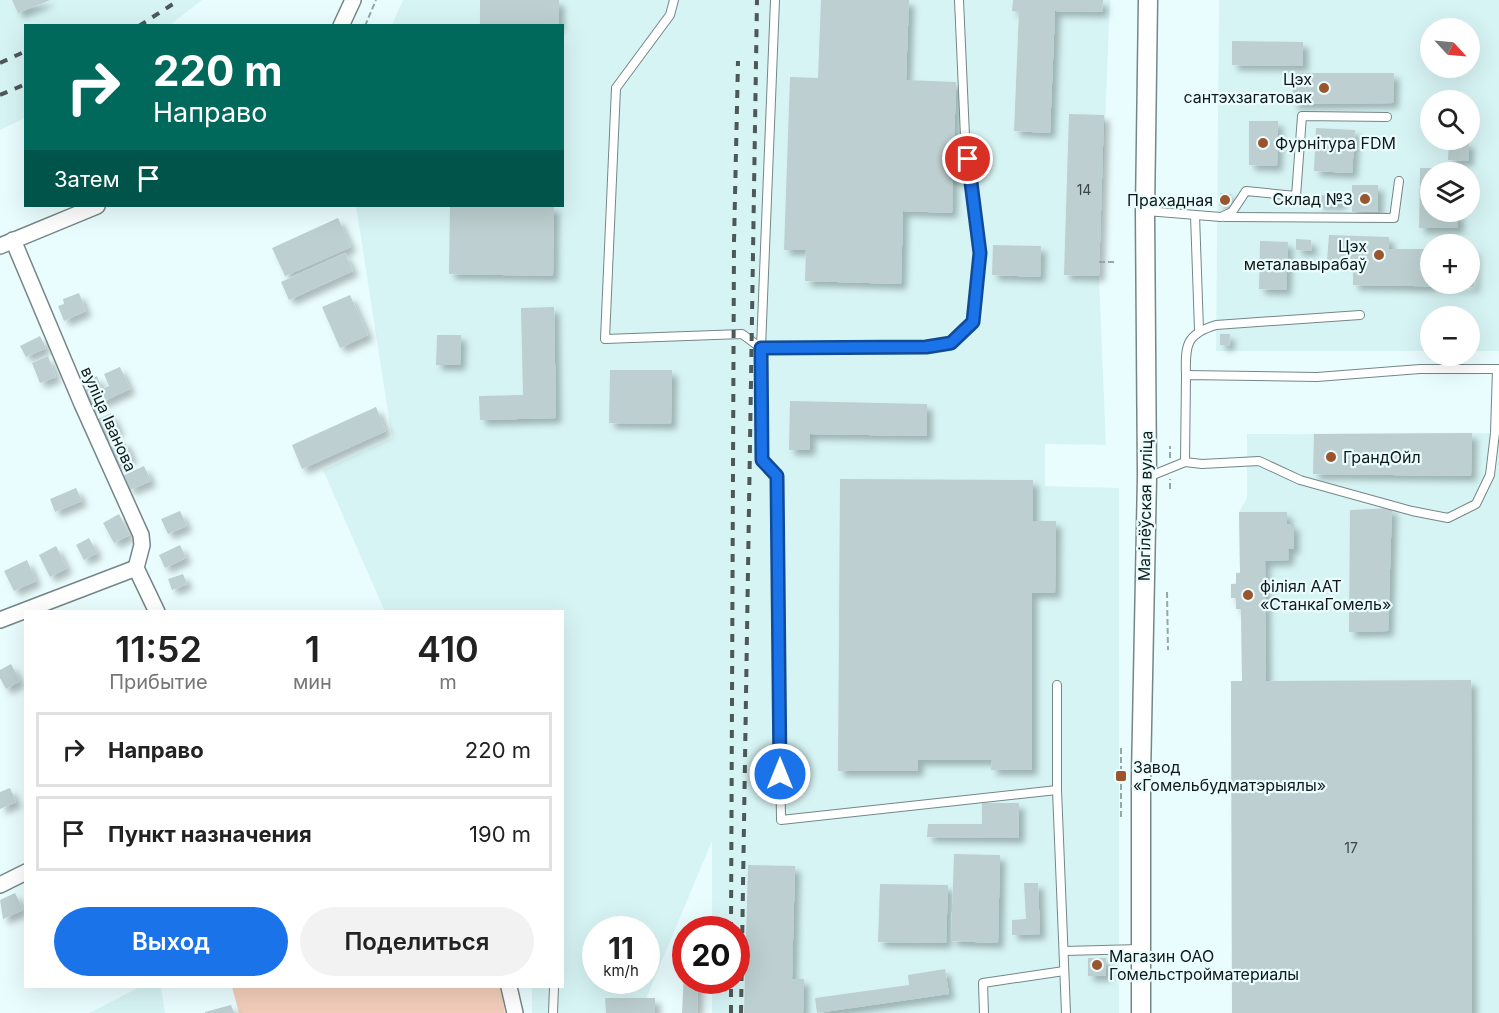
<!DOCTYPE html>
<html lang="ru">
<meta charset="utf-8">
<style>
:root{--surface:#fff;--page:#f2f2f2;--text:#222;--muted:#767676;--line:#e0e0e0;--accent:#1a73e8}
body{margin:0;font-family:Inter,sans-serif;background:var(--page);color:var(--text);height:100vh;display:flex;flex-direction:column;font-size:22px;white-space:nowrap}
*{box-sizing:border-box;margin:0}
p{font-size:20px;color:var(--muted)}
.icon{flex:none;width:33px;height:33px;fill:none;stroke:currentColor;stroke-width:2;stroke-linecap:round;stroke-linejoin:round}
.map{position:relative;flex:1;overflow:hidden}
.drawer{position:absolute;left:24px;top:610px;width:540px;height:378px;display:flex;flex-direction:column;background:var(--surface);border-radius:0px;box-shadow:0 6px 24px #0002}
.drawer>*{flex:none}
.banner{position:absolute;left:24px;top:24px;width:540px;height:183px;border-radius:0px;box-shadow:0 6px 24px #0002;background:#00695c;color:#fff;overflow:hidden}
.needle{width:39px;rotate:116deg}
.fabs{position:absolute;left:1420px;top:18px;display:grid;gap:12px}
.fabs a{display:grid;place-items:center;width:60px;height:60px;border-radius:50%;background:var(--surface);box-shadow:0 6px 24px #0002;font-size:30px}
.speed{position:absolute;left:582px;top:916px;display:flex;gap:12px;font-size:30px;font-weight:700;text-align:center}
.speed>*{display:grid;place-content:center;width:78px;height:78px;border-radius:50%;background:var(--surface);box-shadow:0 6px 24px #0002;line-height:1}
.speed small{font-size:15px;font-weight:400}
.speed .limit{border:9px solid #d22;background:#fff;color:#111}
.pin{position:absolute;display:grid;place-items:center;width:51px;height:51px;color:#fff;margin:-26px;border:3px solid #fff;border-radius:50%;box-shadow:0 2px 6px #0007}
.me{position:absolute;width:66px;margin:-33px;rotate:0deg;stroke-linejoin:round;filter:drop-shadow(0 0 4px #0008)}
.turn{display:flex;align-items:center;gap:21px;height:126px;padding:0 30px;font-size:27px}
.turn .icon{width:78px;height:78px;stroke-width:2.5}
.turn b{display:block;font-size:42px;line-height:51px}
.then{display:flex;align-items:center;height:57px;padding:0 30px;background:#0003;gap:12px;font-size:22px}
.eta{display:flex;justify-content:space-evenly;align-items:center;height:102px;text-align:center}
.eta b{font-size:36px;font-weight:600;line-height:42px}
.cta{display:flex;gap:12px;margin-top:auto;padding:12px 30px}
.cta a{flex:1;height:69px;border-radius:36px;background:var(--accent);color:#fff;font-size:24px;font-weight:600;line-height:69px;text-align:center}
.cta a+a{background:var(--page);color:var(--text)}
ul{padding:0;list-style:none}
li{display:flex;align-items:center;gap:18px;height:75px;margin:0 12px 9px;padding:0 18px;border:3px solid var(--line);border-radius:0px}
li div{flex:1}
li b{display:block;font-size:22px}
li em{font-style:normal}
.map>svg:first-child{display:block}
</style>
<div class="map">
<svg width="1499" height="1013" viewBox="0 0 1499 1013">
<defs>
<filter id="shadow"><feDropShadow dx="5.5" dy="5.5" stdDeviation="3" flood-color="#0004"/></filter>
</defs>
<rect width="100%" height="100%" fill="#eafdfe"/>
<g fill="#d7f4f4" fill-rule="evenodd">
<polygon points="0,0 202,0 170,25 26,26 25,118 0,130"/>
<path d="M403,0H1110L1099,276L1106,445L1045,444V486L1119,488V1013H712V981H736V930H712V841L640,1013H532V987H562V612H385L323,470L392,438L356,206H562V26L392,25ZM596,930H646V981H596Z"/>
<path d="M1219,0H1499V351H1470V316H1431V351H1216ZM1431,28H1470V68H1431ZM1431,100H1470V140H1431ZM1431,172H1470V212H1431ZM1431,244H1470V284H1431Z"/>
<polygon points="1499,433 1499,1013 1232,1013 1231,681 1242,681 1241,609 1236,598 1231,598 1231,584 1236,583 1236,573 1240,572 1239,512 1247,498 1247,434"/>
<polygon points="140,987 161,987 165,1013 89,1013"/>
</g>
<polygon fill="#f3cdba" points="232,987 501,987 505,1013 239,1013"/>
<g fill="#bdcfd0" filter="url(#shadow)">
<polygon points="12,0 50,0 18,13"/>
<rect x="480" y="0" width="79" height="26"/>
<polygon points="821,0 909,0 906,80 956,82 952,213 903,211 901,284 805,281 806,250 784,250 790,77 818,78"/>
<polygon points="1013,0 1103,0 1102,12 1055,11 1050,133 1014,131 1019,12 1012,11"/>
<polygon points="1232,41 1303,42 1303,66 1232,65"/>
<polygon points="1294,73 1394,73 1393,103 1292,104"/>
<polygon points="1069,114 1104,115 1099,276 1064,275"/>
<polygon points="1249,121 1278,121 1277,166 1249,165"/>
<polygon points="1316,128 1355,130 1352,173 1314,171"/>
<polygon points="1449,142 1469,142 1468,161 1448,160"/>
<polygon points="1420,168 1458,168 1458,172 1431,172 1431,212 1458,212 1458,228 1419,228"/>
<rect x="1352" y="185" width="26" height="27"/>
<polygon points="1220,193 1231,194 1230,207 1219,206"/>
<rect x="1317" y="195" width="24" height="9"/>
<polygon points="450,206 554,206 553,276 449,274"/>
<polygon points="338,218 351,247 285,276 272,248"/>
<polygon points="1329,235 1389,237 1389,249 1431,249 1431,284 1470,284 1470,249 1474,249 1474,287 1353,285 1353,262 1327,261"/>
<polygon points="1296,239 1311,240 1312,251 1296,250"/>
<polygon points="1260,241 1288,242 1286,290 1259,289"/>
<polygon points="993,245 1041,246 1040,277 992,275"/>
<polygon points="345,253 353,271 289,300 281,282"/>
<polygon points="79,293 86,311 64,321 58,306 64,304 63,299"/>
<polygon points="350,295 368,335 340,348 322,307"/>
<polygon points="554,307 556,418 480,420 479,396 523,395 521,308"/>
<polygon points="1220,334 1230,334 1229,346 1220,345"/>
<polygon points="437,335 461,335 460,365 436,365"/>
<polygon points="40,336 46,348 26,357 20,346"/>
<polygon points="48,356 56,377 40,383 32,363"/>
<polygon points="120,367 130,389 89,408 82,392 91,387 88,380 97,376 102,389 109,386 104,374"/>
<polygon points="610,370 672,370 671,424 609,423"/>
<polygon points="790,401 927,404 927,436 810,434 810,450 789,450"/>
<polygon points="376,407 386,431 302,469 292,445"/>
<polygon points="111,413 119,431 102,438 94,421"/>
<polygon points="1472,433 1471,476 1313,474 1314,434"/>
<polygon points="124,440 132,458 115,465 107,448"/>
<polygon points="144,466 151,481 130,490 124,475"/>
<polygon points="840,479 1033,480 1033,521 1056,521 1055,593 1032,593 1032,770 991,770 992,760 918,760 918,771 838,771"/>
<polygon points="76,488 82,501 55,512 50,499"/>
<polygon points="1392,508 1388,631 1349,632 1350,510"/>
<polygon points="180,511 187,526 168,534 161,519"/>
<polygon points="1239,512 1287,512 1287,524 1294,524 1294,549 1288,549 1289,560 1265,561 1266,681 1471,680 1472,1013 1232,1013 1231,681 1242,681 1241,609 1236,609 1236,598 1231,598 1231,584 1236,584 1236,573 1240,573"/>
<polygon points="119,514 130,535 114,543 103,523"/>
<polygon points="89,538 97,553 84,560 76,545"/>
<polygon points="180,545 186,558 165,568 159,555"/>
<polygon points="56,546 67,568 50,577 39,555"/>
<polygon points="27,560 36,581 14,591 4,571"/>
<polygon points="183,574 187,584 172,590 168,579"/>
<polygon points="11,664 20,681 6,689 0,678 0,670"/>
<polygon points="10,788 16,802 0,809 0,792"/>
<polygon points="982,803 1019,803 1019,838 927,837 928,824 982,824"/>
<polygon points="954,854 1000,855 998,943 951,941"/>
<polygon points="748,865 795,866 792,979 804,979 803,1013 744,1013"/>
<polygon points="1024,883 1038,883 1040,934 1012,935 1012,920 1026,919"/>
<polygon points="880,884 948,885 946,943 878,942"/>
<polygon points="15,893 23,910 3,919 0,900"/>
<rect x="1088" y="958" width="18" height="18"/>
<polygon points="945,969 949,994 817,1013 815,998 909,985 908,975"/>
<polygon points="684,972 686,981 698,981 697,1013 682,1013"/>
<polygon points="605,998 655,998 655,1013 606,1013"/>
<polygon points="231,1005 234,1013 205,1013 205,1012"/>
</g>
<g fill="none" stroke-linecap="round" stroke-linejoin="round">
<defs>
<g id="service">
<polyline points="674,0 670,15 616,88 605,339 742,334 761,348 762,460 777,476 781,820 1057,790 1057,685"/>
<polyline points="775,0 761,348 926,347 951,343 973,322 980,253 965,136 959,0"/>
<polyline points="1146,211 1221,217 1232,212 1246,191 1296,196 1302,116 1387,117"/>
<polyline points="1195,215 1199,330"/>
<polyline points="1225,217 1394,218 1399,181"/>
<path d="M1186,375C1185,345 1186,334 1216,325L1360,315"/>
<polyline points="1185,462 1202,464 1259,461 1300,480 1412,511 1448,518 1476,504 1490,475 1495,433 1497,369"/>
<polyline points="1148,477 1185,462 1186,375 1317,377 1420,369 1499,369"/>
<polyline points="1057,790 1066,1013"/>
<polyline points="1064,951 1140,949"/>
<polyline points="553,1013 554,987"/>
<polyline points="984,1013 983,983 1064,971"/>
</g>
<g id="minor">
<polyline points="341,26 353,0"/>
<polyline points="13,240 82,404 141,535 142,545 136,568 157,612"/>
<polyline points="0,246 97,206"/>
<polyline points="0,620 136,568"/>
<polyline points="0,885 26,872"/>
<polyline points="509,987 515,1013"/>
</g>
<polyline id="tertiary" points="1141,1013 1141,777 1147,477 1145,211 1148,0"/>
</defs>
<use href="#service" stroke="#758687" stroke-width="10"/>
<use href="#minor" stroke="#758687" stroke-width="18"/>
<use href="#tertiary" stroke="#758687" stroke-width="21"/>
<g stroke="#97a6a6" stroke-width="2" stroke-dasharray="6 3" stroke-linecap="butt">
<polyline points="365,26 376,0"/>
<polyline points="1099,262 1117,262"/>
<polyline points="1170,458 1170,446"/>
<polyline points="1170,489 1170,479"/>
<polyline points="1167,592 1168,650"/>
<polyline points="1121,817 1121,746"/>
</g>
<use href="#service" stroke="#fff" stroke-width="8"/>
<use href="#minor" stroke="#fff" stroke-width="15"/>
<use href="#tertiary" stroke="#fff" stroke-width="18"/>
<g stroke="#4d5858" stroke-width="4" stroke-dasharray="8 8" stroke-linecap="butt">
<polyline points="139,26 179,0"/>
<polyline points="0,63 26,51"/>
<polyline points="0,95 26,84"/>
<polyline points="731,930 734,242 738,61"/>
<polyline points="731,1013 731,981"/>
<polyline points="741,1013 757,0"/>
</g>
</g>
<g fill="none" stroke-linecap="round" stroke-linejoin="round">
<defs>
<polyline id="route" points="780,774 777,476 762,460 761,348 926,347 951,343 973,322 980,253 968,159"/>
</defs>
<use href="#route" stroke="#114b97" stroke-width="15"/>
<use href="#route" stroke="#1a73e8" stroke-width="10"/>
</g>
<g fill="#9b552c" stroke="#eafdfe" stroke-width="2">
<circle cx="1324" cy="88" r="6"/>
<circle cx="1263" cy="143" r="6"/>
<circle cx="1365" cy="199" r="6"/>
<circle cx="1225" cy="200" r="6"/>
<circle cx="1379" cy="255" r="6"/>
<circle cx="1331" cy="457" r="6"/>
<circle cx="1248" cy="595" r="6"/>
<rect x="1115" y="770" width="12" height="12" rx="3"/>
<circle cx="1097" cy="965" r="6"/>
</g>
<g text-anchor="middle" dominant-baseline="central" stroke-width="4.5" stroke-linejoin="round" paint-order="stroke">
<g font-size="14" fill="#3c4646">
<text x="1084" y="189">14</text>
<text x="1351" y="847">17</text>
</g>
<g font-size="16" fill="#111818" stroke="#eafdfe" text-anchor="start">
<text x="1312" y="79" text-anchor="end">Цэх<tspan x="1312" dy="18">сантэхзагатовак</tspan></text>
<text x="1275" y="143">Фурнітура FDM</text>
<text x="1353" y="199" text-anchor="end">Склад №3</text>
<text x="1213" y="200" text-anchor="end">Прахадная</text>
<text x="1367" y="246" text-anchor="end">Цэх<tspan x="1367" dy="18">металавырабаў</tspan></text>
<text x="1343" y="457">ГрандОйл</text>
<text x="1260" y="586">філіял ААТ<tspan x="1260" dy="18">«СтанкаГомель»</tspan></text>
<text x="1133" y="767">Завод<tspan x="1133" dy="18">«Гомельбудматэрыялы»</tspan></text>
<text x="1109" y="956">Магазин ОАО<tspan x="1109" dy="18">Гомельстройматериалы</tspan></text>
</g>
<g font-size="16" fill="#111818" stroke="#eafdfe">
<text transform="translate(109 419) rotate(66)">вуліца Іванова</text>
<text transform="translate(1145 506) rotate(-89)">Магілёўская вуліца</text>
</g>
</g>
</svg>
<div class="fabs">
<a><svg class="needle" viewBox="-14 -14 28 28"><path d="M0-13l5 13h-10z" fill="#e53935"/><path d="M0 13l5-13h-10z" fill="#767676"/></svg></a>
<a><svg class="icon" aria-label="search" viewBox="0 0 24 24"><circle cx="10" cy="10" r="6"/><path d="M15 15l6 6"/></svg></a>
<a><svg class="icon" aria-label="layers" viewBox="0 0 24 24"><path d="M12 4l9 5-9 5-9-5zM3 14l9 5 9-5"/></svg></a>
<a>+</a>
<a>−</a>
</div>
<div class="speed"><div>11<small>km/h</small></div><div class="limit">20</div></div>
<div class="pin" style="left:968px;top:159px;background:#d93025"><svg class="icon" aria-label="arrive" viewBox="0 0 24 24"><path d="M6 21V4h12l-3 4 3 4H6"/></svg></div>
<svg class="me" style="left:780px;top:774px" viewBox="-20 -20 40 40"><circle r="17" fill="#1a73e8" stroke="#fff" stroke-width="3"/><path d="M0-11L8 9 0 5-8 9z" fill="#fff"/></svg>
<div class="banner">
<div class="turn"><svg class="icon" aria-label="right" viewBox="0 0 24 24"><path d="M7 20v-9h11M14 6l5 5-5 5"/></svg><div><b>220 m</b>Направо</div></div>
<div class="then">Затем<svg class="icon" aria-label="arrive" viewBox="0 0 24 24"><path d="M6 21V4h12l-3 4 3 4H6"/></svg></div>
</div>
<section class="drawer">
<div class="eta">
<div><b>11:52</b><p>Прибытие</p></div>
<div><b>1</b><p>мин</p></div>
<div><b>410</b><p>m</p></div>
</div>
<ul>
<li><svg class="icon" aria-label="right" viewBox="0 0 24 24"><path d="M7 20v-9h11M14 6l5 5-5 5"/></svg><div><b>Направо</b></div><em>220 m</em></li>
<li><svg class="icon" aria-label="arrive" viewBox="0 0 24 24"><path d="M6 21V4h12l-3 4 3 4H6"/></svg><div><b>Пункт назначения</b></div><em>190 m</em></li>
</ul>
<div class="cta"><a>Выход</a><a>Поделиться</a></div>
</section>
</div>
